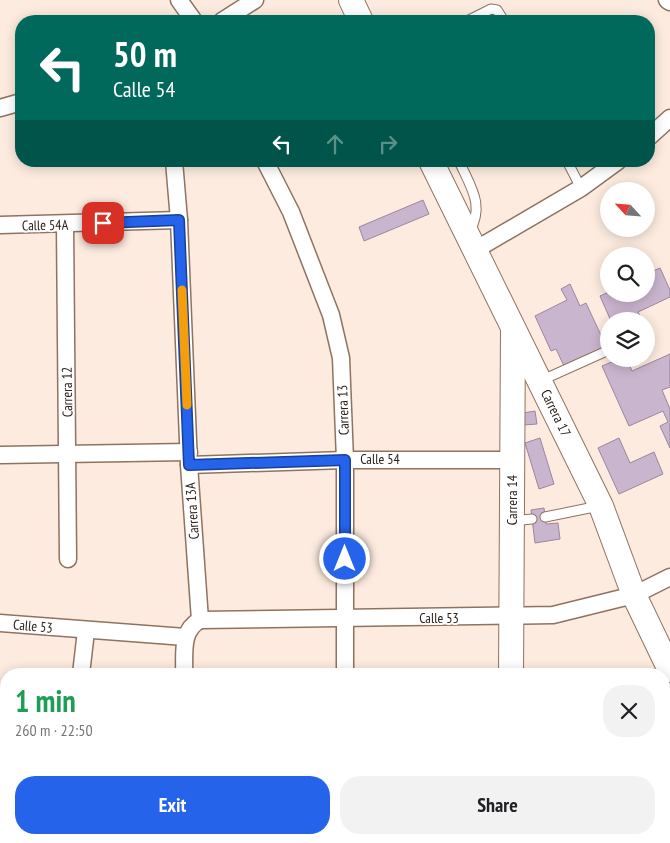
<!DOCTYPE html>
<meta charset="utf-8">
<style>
:root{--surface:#fff;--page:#f2f2f2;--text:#202124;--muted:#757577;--accent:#2563eb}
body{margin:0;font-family:"PT Sans Narrow",sans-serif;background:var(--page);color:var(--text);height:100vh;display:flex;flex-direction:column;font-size:19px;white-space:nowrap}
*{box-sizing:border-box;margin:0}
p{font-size:16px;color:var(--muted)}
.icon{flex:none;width:28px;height:28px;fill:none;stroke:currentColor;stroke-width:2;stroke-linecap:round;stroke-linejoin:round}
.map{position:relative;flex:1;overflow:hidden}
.side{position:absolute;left:0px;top:668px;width:670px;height:176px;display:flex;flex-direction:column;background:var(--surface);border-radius:20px 20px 0 0;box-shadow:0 2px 12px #0003}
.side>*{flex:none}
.banner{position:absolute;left:15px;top:15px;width:640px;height:152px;border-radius:20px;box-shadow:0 2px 12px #0003;background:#00695c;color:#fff;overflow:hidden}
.needle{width:32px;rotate:296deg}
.buttons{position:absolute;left:600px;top:182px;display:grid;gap:10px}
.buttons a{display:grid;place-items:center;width:55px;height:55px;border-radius:50%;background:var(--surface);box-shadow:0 2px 12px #0003;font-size:25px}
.pin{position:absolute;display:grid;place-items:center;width:42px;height:42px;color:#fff;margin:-21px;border-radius:10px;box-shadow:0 2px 8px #0006}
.me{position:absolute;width:55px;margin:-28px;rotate:0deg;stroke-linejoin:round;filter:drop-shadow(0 0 4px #0008)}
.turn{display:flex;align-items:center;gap:18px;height:105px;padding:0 15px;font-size:22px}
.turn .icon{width:65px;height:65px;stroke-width:2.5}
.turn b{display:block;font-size:35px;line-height:42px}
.lanes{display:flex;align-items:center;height:48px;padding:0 15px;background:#0003;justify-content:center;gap:25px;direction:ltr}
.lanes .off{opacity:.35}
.round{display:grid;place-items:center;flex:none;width:52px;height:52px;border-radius:20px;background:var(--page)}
.summary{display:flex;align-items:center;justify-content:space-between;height:85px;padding:0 15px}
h1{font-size:30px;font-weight:700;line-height:38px;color:#1e9e55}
.primary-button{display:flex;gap:10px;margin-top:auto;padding:10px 15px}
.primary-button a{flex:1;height:58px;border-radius:20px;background:var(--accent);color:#fff;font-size:20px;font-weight:700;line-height:58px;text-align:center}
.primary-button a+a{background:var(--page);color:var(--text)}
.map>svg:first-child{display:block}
</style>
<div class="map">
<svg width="670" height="843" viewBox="0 0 670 843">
<rect width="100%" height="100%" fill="#fdebdf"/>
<g fill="#cab5cf" stroke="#9b869f">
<polygon points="423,200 429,214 364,241 359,227"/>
<polygon points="660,268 670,290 670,297 638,312 643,321 611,321 600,296 609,292 609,294 646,294 646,274"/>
<polygon points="570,284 580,306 586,303 606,346 564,366 556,349 551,351 535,316 567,300 561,289"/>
<polygon points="670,354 670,387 662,390 670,409 670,448 660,426 668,422 663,411 629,426 602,366 619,359 627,359 632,371"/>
<polygon points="535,411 537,424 524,425 523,413"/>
<polygon points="540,438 554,484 539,489 525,443"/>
<polygon points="619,438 630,463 654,452 663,474 619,494 598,448"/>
<polygon points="544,508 546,524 558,523 560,539 535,543 531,510"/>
</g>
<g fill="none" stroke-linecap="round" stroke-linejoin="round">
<defs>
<g id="service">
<polyline points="467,21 491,9 497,10 504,21"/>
<path d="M459,161C471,188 485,205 469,233"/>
<polyline points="567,161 581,188"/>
<polyline points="540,381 609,350"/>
<polyline points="545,517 599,506"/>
<polyline points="512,521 532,519"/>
</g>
<g id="minor">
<polyline points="179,0 194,21"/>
<polyline points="667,0 670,2"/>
<polyline points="222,21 255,0"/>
<polyline points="0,108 21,102"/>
<polyline points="649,137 670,118"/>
<path d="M174,161L179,220L189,465L200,620C180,631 185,654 184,674"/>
<polyline points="265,161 291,212 331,315 341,358 345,460 345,674"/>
<polyline points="0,225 179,220"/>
<polyline points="65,225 68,559"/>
<polyline points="475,250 581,188 618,161"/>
<polyline points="0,455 189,452"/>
<polyline points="189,465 345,460 512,460"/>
<polyline points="200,620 553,615 634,595 670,577"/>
<polyline points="0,623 185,637"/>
<polyline points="81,674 86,631"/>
<polyline points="664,832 670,828"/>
<polyline points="344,838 344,843"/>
<polyline points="580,838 583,843"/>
<polyline points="180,843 180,838"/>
<polyline points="248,843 316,838"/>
<polyline points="362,843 385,838"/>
<polyline points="649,843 656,838"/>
</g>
<g id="secondary">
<polyline points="351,0 361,21"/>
<polyline points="431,161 601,506 634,595 670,670"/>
<polyline points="511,674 513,330"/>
<polyline points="509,843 509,838"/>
</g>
</defs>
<use href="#service" stroke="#8e7361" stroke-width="11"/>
<use href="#minor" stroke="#8e7361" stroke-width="19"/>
<use href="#secondary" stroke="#8e7361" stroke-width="26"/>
<use href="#service" stroke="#fff" stroke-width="9"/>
<use href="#minor" stroke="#fff" stroke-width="16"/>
<use href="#secondary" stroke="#fff" stroke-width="24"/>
</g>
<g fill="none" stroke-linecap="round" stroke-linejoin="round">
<defs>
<polyline id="route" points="103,223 179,220 189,465 345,460 345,559"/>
</defs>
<use href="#route" stroke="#184099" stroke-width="12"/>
<use href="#route" stroke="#2563eb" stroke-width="9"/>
<polyline stroke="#f59e0b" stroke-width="9" points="182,290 187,405"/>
</g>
<g text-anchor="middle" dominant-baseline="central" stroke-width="4" stroke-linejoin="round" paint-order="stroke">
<g font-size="14" fill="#2e231b" stroke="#fff">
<text transform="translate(45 225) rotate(-1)">Calle 54A</text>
<text transform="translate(67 392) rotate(-91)">Carrera 12</text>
<text transform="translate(343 410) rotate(-92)">Carrera 13</text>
<text transform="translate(556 413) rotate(64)">Carrera 17</text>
<text x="380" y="459">Calle 54</text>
<text transform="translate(512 500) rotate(-90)">Carrera 14</text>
<text transform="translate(192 511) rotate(-94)">Carrera 13A</text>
<text x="439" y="618">Calle 53</text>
<text transform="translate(33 626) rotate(5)">Calle 53</text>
</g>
</g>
</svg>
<div class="buttons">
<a><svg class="needle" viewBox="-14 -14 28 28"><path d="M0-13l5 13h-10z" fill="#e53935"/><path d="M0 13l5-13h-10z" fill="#757577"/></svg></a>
<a><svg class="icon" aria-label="search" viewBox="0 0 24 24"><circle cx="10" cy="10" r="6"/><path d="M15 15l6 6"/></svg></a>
<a><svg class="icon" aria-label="layers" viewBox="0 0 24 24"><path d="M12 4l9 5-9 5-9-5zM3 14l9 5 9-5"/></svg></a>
</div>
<div class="pin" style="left:103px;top:223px;background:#d93025"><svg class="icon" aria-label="arrive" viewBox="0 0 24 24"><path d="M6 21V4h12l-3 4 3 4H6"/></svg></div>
<svg class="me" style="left:345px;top:559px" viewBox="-20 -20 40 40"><circle r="17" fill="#2563eb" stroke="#fff" stroke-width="3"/><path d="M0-11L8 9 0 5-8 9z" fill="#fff"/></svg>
<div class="banner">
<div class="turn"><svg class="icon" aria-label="left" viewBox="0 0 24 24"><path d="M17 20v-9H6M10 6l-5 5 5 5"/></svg><div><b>50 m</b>Calle 54</div></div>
<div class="lanes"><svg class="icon" aria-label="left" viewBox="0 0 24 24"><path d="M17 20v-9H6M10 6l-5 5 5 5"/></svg><svg class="icon off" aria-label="ahead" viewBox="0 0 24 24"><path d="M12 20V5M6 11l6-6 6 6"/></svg><svg class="icon off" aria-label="right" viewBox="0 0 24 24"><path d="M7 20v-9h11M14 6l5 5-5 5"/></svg></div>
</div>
<section class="side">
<div class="summary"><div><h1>1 min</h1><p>260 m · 22:50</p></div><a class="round"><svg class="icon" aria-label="close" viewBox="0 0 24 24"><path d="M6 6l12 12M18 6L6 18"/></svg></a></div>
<div class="primary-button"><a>Exit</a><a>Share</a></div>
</section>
</div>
